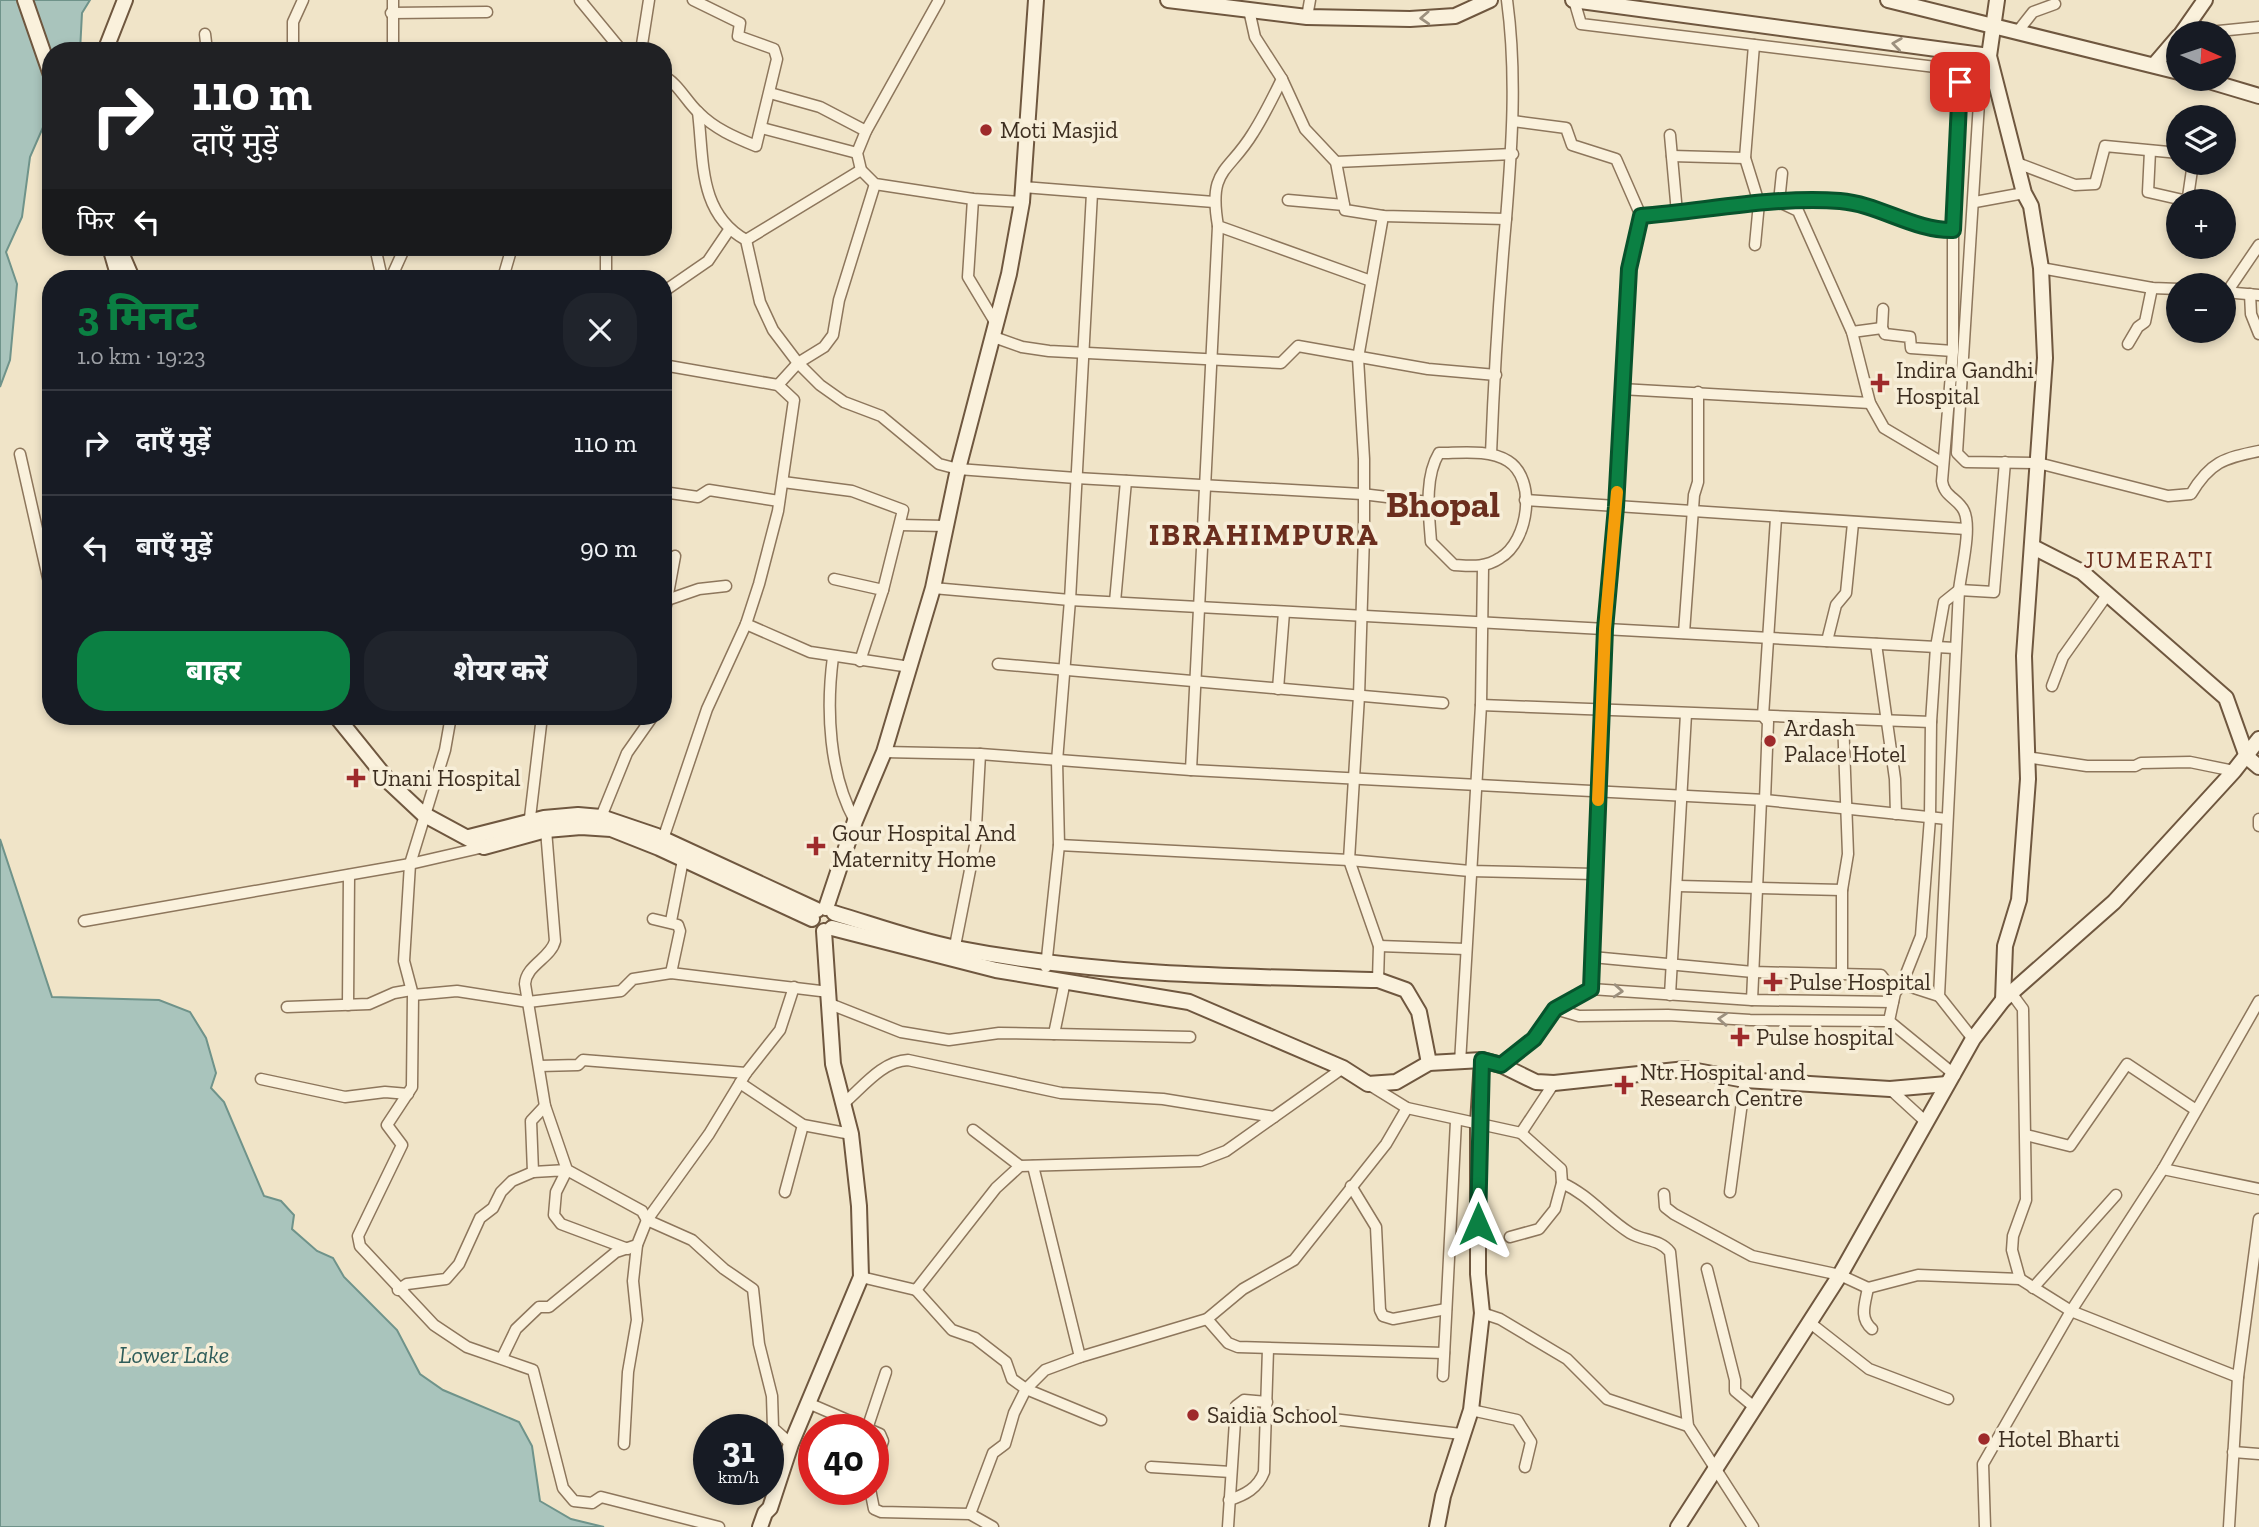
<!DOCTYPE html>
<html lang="hi">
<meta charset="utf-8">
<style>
:root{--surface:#171b24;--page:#20242c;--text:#f1f3f6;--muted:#9ea1a6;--line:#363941;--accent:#0b8043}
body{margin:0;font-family:"Zilla Slab","Noto Sans Devanagari",serif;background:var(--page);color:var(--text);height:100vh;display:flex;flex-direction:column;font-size:26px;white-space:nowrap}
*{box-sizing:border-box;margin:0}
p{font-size:23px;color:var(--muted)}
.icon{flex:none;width:38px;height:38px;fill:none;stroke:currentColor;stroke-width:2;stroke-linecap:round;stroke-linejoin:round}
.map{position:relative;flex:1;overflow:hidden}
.side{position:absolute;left:42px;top:270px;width:630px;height:455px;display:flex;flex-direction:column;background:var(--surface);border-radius:28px;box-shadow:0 4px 10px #0003}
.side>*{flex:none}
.guide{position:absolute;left:42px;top:42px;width:630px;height:214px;border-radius:28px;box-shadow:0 4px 10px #0003;background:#202124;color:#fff;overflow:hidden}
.needle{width:46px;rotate:93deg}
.controls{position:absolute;left:2166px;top:21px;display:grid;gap:14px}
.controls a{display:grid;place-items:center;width:70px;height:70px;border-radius:50%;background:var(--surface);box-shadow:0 4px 10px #0003;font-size:35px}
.speed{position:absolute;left:693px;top:1414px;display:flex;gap:14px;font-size:35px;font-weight:700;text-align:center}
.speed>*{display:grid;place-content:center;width:91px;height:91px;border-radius:50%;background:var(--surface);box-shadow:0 4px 10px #0003;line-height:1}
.speed small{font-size:18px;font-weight:400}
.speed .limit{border:10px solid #d22;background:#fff;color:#111}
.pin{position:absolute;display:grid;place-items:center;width:60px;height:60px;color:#fff;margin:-30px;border-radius:14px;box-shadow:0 4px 10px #0006}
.me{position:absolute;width:77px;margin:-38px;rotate:0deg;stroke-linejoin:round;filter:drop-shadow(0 0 5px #0008)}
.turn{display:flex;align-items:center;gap:24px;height:147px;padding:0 35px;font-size:32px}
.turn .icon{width:91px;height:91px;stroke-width:2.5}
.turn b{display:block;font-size:49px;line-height:60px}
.then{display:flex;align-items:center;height:66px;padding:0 35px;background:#0003;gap:14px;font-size:26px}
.round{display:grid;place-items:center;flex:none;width:74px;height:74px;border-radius:28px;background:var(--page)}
.overview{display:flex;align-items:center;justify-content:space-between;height:119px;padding:0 35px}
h1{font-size:42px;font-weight:800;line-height:52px;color:var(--accent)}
.cta{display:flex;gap:14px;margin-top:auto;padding:14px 35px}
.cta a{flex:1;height:80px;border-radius:28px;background:var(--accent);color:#fff;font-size:28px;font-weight:800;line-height:80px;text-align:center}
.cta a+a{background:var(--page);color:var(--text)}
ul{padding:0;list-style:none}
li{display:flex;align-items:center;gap:21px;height:105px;padding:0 35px;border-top:2px solid var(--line)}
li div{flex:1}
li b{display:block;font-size:26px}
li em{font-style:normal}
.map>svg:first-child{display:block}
</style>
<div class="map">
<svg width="2259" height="1527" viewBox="0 0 2259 1527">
<rect width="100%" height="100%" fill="#f0e4c8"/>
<g fill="#a9c4bc" stroke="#6f938a" stroke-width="2">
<polygon points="0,0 90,0 82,13 80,51 51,51 51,109 30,157 22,217 6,252 17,284 10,360 0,387"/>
<polygon points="0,839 52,997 159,1000 190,1012 206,1038 216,1073 211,1088 224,1102 264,1196 281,1201 294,1215 292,1229 317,1251 333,1258 344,1277 397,1330 420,1374 443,1390 519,1422 532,1446 540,1501 571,1519 604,1527 0,1527"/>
</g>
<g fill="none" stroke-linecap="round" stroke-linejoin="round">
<defs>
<g id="street">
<polyline points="393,0 393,51"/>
<polyline points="580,0 622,51"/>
<polyline points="939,0 866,131 857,153 861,170 875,184 973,199 1022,202"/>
<path d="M1574,0L1581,24L1952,69L1960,81L1953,230V351L1942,481C1944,497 1958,498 1964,511C1972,528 1961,571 1959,590L1939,996L1973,1039"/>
<polyline points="1249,10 1255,37 1282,79 1305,129 1336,162 1345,210 1383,216 1506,219"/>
<polyline points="391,13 487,12"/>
<polyline points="1307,17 1310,0"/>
<polyline points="2187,27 2199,33 2259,27"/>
<polyline points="2018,31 2033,12 2055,4"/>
<polyline points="205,34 207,51"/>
<polyline points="1754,45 1745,158 1759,203 1755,245"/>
<polyline points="293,51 293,22 303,0"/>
<polyline points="641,51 649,0"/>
<path d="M1982,55L1957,453L1966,462L2038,463L2168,496L2191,494C2210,462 2224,458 2259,451"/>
<path d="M663,76C678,83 686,101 698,112C715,129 734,137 756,146L777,59L774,49L738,36L740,23L693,0"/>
<path d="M1282,79C1273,97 1264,116 1253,133C1228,174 1208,168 1218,226L1371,281"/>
<polyline points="770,93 820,107 866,131"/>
<path d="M698,112C704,161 698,213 746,240L760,302L773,330L798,363L820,385L844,402L881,416L939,464L958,469L1076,478L1362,494L1428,502"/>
<polyline points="1513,121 1566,128 1572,145 1616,159 1641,216 1629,269 1616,507 1605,629 1591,989"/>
<polyline points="762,128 857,153"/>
<polyline points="1670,135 1677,213"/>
<polyline points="2150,151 2148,192 2183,200 2188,197 2193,163"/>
<polyline points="1672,156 1745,158"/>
<polyline points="1336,162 1513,154"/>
<polyline points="2017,163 2075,185 2095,184 2105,146 2179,153"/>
<polyline points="1782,173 1779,202 1798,211 1852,332 1870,403 1884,428 1943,463"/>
<polyline points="1023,187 1214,202"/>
<polyline points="973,199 968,277 995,322"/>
<polyline points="1288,200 1344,205"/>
<polyline points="1975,202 2024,193"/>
<path d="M1641,216C1706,211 1774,196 1839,201C1879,204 1914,231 1953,230"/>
<polyline points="746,240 861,170"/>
<polyline points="375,247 382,278"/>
<polyline points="116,251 149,247"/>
<polyline points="2041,268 2152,288 2179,289"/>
<polyline points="391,278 405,247"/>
<polyline points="503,278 512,247"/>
<polyline points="606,278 606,247"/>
<polyline points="663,292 708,261 729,230"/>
<polyline points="2224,292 2259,295"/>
<polyline points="2227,292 2259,245"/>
<polyline points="2250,294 2251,314 2259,334"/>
<polyline points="1882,328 1883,309"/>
<polyline points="1852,332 1882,328 1885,334 1910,337 1911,348 1953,351"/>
<polyline points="991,336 1022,347 1049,351 1281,363 1298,346 1428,369 1496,375"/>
<polyline points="2128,344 2138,327 2145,322 2152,288"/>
<polyline points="778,385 798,363 824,347 833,335 839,300 875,184"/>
<polyline points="1621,389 1870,403"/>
<path d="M1439,453C1461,453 1489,449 1508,461C1537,479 1529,541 1500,558C1485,568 1471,566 1454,565L1431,542C1429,514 1424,478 1439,453Z"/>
<polyline points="20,454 51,591"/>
<path d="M1491,454C1494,376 1499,297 1506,219C1512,145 1517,74 1507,0"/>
<polyline points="783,482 852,491 903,510 883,590"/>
<polyline points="663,492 698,497 709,490 779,501"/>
<polyline points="1525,500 1966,529"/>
<polyline points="900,525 945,526"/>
<polyline points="834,579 883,590 860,661"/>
<polyline points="933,588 1070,600 1955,648"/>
<polyline points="667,600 699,589 726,586"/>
<polyline points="1115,602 1126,481"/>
<polyline points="663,621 675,556"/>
<polyline points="746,624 810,652 910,667"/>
<polyline points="1684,633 1694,495 1698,482 1698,392"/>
<polyline points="1827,641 1836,605 1846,593 1853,523"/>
<polyline points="1876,644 1895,779 1896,814"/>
<path d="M833,657C826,710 829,774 855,821"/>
<polyline points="998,664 1443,703"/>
<polyline points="2052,686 2063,657 2107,595"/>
<polyline points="1278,689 1284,612"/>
<polyline points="1481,705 1931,722"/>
<polyline points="451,716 445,750 410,864 404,961 413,995 412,1087 387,1125 402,1145 358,1236 360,1246 434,1325 467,1347 533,1370 563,1488 574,1501 592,1503 601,1497 719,1527"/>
<polyline points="884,752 980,754 1191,770 1765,800 1947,819"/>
<polyline points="2026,757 2087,766 2135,766 2141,763 2190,762 2234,771"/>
<polyline points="1191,770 1218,226"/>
<polyline points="1765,800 1768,722 1763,716 1776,518"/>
<polyline points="601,817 627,753 653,716"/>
<polyline points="2259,819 2259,826"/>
<polyline points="529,826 542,716"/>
<path d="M546,830L555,941C551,958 526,965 525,984L545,1106L567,1170L642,1211L647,1220L692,1240L724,1269L753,1289L759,1344L772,1396L773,1428L791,1444"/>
<polyline points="662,842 707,709 746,624 759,584 778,511 794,400 778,385 663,365"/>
<polyline points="1059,845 1349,860 1470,871 1594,874"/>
<polyline points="1678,886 1842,890"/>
<polyline points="653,919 678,925 680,931 671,973"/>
<polyline points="84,921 410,864 484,847"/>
<polyline points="671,921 683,860"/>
<polyline points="1379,946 1466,949"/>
<polyline points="954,951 975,845 980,754"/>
<polyline points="1592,957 1753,972 1881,975 1895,993"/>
<polyline points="1046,967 1059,845 1057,761 1070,600 1092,193"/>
<polyline points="1842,974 1842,890 1848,854 1843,719"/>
<polyline points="1378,980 1379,946 1349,860 1359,696 1364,535 1364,459 1358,358 1383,216"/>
<polyline points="1902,984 1921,936 1930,818 1931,722 1936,647 1944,602 1959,590 1994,592 2005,462"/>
<polyline points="2012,994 2023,1009 2026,1200 2013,1236 2012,1250 2020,1279"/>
<polyline points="413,995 457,991 528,1002 621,991 633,979 671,973 829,992"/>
<polyline points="1670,995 1686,714"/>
<polyline points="1752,1000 1761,800"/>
<polyline points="830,1004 901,1032 949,1040 999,1033 1054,1034 1065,981"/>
<polyline points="348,1005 349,875"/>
<polyline points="287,1007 369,1004 394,993 411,990"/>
<polyline points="1555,1009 1579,1016 1668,1015 1750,1020 1889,1021 1955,1075"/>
<polyline points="1889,1021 1895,993 1902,984 1939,996"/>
<polyline points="1054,1034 1190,1037"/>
<polyline points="1460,1063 1481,705 1483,567"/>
<polyline points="1501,1065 1534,1039 1555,1009 1591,989 1752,1000 1893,1002"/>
<polyline points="539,1066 578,1065 583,1060 746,1073"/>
<polyline points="261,1079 345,1097 385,1092 408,1094"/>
<polyline points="740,1083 803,1125 851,1134"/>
<polyline points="1368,1084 1407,1108 1521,1133 1561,1169 1562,1183 1555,1209 1539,1229 1510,1237"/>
<polyline points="1890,1089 1926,1122"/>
<path d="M843,1104C862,1088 882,1061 908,1060L1061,1093L1163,1099L1274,1117"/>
<polyline points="973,1130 1020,1166"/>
<polyline points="1521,1133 1554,1083"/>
<polyline points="2026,1135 2070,1146 2127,1064 2196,1110"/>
<polyline points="1033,1166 1080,1357"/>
<polyline points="2163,1169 2259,1189"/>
<polyline points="533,1172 531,1121 545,1106"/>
<path d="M1562,1183C1589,1195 1606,1218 1630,1233C1643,1241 1660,1239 1670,1252L1688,1426L1753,1527"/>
<polyline points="1351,1186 1376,1227 1380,1310 1383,1316 1393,1319 1446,1309"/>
<polyline points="785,1192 803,1125"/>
<polyline points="1730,1192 1745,1080"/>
<polyline points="1664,1194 1665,1207 1674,1214 1752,1256 1840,1275 1868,1288 1918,1275 2020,1279 2071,1311 2238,1377"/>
<polyline points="1707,1269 1735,1380 1735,1391 1753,1406"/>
<polyline points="861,1277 916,1290 996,1188 1020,1166 1200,1161 1226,1151 1343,1068"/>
<path d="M1868,1288C1865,1304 1859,1318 1872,1329"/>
<polyline points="2033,1288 2116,1195"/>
<polyline points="398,1290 407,1284 446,1279 459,1264 480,1218 493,1208 501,1192 512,1181 533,1172 567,1170 556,1192 554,1215 561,1224 628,1249"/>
<polyline points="916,1290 952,1330 975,1338 1006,1362 1012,1379 1026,1389 1101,1420"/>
<polyline points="1482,1313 1500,1319 1567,1359 1607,1399 1688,1426"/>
<polyline points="1207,1319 1228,1343 1238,1347 1444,1353"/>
<polyline points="1809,1322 1869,1369 1948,1399"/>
<polyline points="502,1358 516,1329 539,1307 549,1307 616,1252 637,1245 647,1220 709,1134 746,1073 780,1030 794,987"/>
<polyline points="1443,1376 1456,1121"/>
<polyline points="808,1403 880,1434 883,1441 873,1468"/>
<polyline points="1471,1410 1517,1420 1531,1442 1525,1467"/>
<polyline points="1307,1416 1461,1434"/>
<polyline points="868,1426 886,1372"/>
<polyline points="624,1444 628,1372 637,1320 633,1281 637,1245"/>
<polyline points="2233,1452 2259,1454"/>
<polyline points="1151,1467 1231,1472"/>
<polyline points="870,1489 874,1509 881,1512 970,1514 993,1527"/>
<path d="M1229,1500C1245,1495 1258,1488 1264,1472L1268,1349"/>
<polyline points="970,1514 993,1453 1005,1444 1014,1413 1026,1389 1045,1370 1080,1357 1207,1319 1243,1289 1294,1260 1386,1144 1407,1108"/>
<polyline points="1228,1527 1236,1406 1244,1400 1267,1402"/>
<polyline points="1985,1527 1983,1464 2071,1311 2163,1169 2259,1001"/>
<polyline points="2229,1527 2238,1377 2259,1219"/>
</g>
<g id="secondary">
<polyline points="25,0 51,75"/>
<polyline points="1168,0 1307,17 1410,19 1455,16 1490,0"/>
<polyline points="1573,0 1989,56"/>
<polyline points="1888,0 2179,72"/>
<polyline points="1997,0 1989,56 2024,193 2031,206 2041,268 2045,358 2024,656 2028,779 2019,900 2005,946 2003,1000"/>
<polyline points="2182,33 2205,0"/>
<polyline points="105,51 125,0"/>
<polyline points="2155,64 2179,36"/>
<polyline points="2202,79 2259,96"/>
<polyline points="110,247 119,278"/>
<polyline points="112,252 122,255 132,278"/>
<polyline points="2033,547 2082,572 2226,698 2247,757 2259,767"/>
<polyline points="336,716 391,784 423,814 484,847 546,830 581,827 611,829 659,848 812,919"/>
<polyline points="469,837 544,818 578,815 601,817 657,836 817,910"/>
<polyline points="826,908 855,821 884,752 933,588 958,469 1009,274 1022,202 1036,0"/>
<path d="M834,913C874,925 915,940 956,948C1095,975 1237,977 1378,980L1406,990L1419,1012L1429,1063"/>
<polyline points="832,928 996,970 1189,1002 1343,1068 1368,1084 1396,1082 1429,1063 1482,1060 1501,1065 1536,1082 1554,1083 1686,1069 1745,1080 1890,1089 1947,1084"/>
<polyline points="760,1527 765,1513 770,1508 791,1444 861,1277 859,1206 851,1134 833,1064 824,931"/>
<polyline points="1437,1527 1443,1496 1471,1410 1482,1313 1478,1274 1478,1123 1482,1060"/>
<polyline points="1678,1527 1840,1275 1973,1039 2003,1000 2114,902 2234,771 2259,739"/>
</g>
</defs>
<use href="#street" stroke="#8d765c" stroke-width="13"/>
<use href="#secondary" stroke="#6f573f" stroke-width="18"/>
<use href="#street" stroke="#faf1dc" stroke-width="10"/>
<use href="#secondary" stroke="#faf1dc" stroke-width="14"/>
</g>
<defs><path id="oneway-chevron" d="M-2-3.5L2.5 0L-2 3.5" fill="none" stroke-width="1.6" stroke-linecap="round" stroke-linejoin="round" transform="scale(1.75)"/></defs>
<g stroke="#9c907e">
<use href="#oneway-chevron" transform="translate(1425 18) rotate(177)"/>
<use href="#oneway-chevron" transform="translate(1897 44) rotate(-172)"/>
<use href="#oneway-chevron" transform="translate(1618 991) rotate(4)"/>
<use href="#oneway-chevron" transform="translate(1723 1019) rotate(-176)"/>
</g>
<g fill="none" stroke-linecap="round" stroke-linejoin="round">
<defs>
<path id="route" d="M1478,1224L1482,1060L1501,1065L1534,1039L1555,1009L1591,989L1605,629L1616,507L1629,269L1641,216C1706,211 1774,196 1840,201C1879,204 1914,231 1953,230L1960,82"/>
</defs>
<use href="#route" stroke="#07532c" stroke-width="18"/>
<use href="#route" stroke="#0b8043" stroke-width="12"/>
<polyline stroke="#f59e0b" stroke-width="12" points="1598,800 1605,629 1617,492"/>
</g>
<g fill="#9e2a2b" stroke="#f7eed8" stroke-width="2.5">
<circle cx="986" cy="130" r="7"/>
<path d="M1876.5 372.5h7v7h7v7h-7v7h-7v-7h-7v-7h7z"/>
<circle cx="1770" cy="741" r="7"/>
<path d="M352.5 767.5h7v7h7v7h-7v7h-7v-7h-7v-7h7z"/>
<path d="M812.5 835.5h7v7h7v7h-7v7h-7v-7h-7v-7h7z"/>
<path d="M1769.5 971.5h7v7h7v7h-7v7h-7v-7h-7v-7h7z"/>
<path d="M1736.5 1026.5h7v7h7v7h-7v7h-7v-7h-7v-7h7z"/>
<path d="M1620.5 1074.5h7v7h7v7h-7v7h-7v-7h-7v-7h7z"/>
<circle cx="1193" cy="1415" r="7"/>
<circle cx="1984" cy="1439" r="7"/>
</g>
<g text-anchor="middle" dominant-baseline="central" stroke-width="7" stroke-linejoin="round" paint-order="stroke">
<g font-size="23" fill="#3d2e20" stroke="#f7eed8" text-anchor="start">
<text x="1000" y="130">Moti Masjid</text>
<text x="1896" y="370">Indira Gandhi<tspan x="1896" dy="26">Hospital</tspan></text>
<text x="1784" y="728">Ardash<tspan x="1784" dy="26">Palace Hotel</tspan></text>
<text x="372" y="778">Unani Hospital</text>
<text x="832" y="833">Gour Hospital And<tspan x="832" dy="26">Maternity Home</tspan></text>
<text x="1789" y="982">Pulse Hospital</text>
<text x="1756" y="1037">Pulse hospital</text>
<text x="1640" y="1072">Ntr Hospital and<tspan x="1640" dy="26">Research Centre</tspan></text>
<text x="1207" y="1415">Saidia School</text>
<text x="1998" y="1439">Hotel Bharti</text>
</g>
<g font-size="24" letter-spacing="2" fill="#6b2e1e" stroke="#f7eed8">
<text x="2149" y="559">JUMERATI</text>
</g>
<g font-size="24" font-style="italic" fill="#2f5d5a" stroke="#f7eed8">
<text x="174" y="1354">Lower Lake</text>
</g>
<g font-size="30" font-weight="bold" letter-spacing="2" fill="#6b2e1e" stroke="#f7eed8">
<text x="1264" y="535">IBRAHIMPURA</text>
</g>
<g font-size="37" font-weight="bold" fill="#6b2e1e" stroke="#f7eed8">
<text x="1443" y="504">Bhopal</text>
</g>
</g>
</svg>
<div class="controls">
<a><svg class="needle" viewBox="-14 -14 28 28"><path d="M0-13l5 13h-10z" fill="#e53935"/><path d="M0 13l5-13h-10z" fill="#9ea1a6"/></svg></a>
<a><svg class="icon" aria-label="layers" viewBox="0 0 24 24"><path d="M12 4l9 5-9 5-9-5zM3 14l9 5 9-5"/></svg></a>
<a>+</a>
<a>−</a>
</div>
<div class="speed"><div>31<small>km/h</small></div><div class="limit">40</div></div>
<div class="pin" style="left:1960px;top:82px;background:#d93025"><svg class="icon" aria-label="arrive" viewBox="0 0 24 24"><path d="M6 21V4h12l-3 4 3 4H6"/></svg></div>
<svg class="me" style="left:1478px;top:1224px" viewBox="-20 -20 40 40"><path d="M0-17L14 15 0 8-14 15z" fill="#0b8043" stroke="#fff" stroke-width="4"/></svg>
<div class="guide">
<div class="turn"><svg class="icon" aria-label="right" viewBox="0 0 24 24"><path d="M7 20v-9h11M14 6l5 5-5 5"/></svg><div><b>110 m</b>दाएँ मुड़ें</div></div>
<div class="then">फिर<svg class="icon" aria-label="left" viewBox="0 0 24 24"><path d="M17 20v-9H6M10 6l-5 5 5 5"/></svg></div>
</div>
<section class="side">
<div class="overview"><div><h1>3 मिनट</h1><p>1.0 km · 19:23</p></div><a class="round"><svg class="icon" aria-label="close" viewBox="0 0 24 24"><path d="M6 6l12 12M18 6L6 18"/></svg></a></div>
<ul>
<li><svg class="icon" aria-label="right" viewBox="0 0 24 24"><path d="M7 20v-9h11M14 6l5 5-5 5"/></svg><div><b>दाएँ मुड़ें</b></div><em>110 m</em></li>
<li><svg class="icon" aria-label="left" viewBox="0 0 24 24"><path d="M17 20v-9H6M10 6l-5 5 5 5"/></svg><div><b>बाएँ मुड़ें</b></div><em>90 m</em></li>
</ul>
<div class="cta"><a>बाहर</a><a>शेयर करें</a></div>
</section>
</div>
